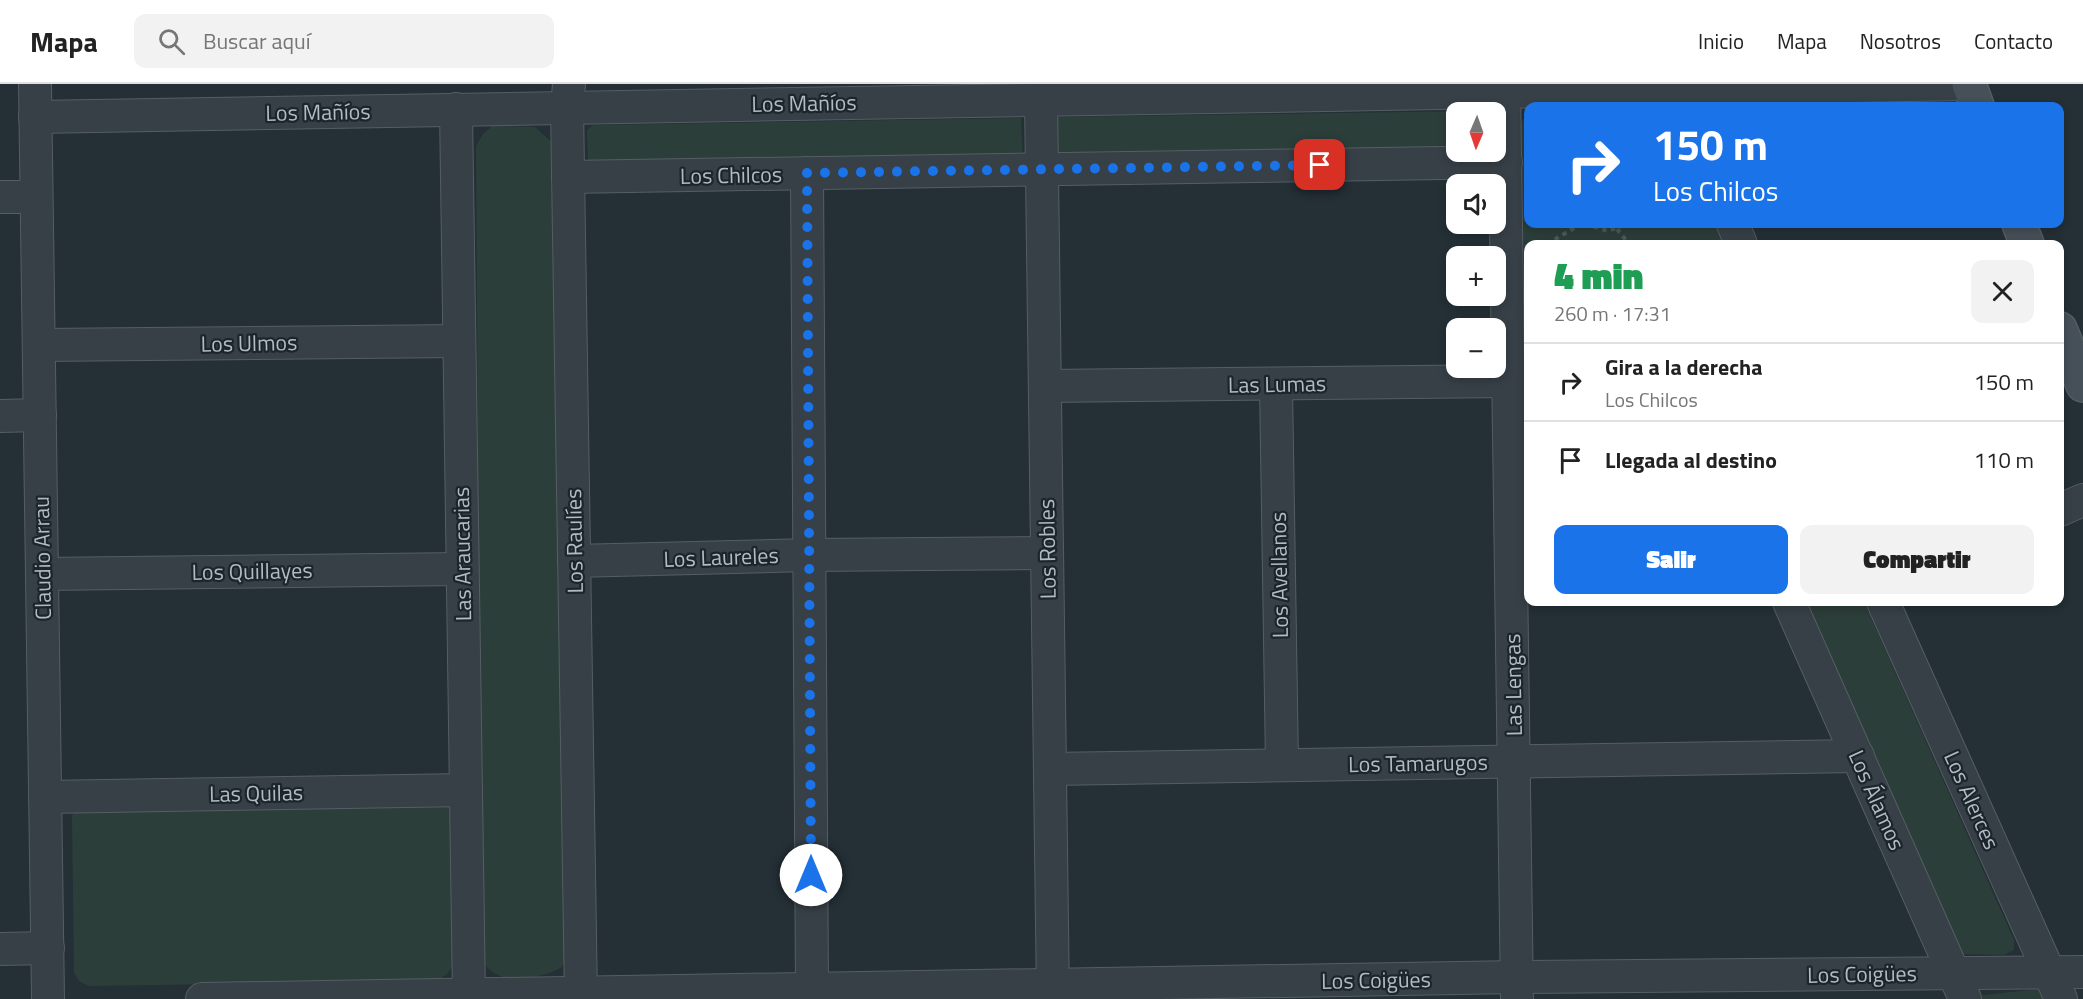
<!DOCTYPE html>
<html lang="es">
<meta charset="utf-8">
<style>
:root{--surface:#fff;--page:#f2f2f2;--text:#222;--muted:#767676;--line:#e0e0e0;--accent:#1a73e8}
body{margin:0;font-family:"Titillium Web",sans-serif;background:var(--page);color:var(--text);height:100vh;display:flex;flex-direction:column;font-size:22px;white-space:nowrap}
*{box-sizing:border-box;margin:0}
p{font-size:20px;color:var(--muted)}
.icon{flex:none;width:33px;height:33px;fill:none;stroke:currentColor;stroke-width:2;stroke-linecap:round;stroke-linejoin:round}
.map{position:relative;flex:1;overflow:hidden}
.sheet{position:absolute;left:1524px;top:156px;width:540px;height:366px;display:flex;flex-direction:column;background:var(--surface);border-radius:12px;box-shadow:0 3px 9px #0003}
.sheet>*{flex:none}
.top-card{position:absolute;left:1524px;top:18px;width:540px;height:126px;border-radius:12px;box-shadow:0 3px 9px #0003;background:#1a73e8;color:#fff;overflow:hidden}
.needle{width:39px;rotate:182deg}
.buttons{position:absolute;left:1446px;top:18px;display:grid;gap:12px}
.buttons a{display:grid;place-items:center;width:60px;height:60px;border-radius:12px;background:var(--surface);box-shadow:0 3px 9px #0003;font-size:30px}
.pin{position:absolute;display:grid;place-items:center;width:51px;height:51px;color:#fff;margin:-26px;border-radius:12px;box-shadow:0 3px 9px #0006}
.me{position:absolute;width:66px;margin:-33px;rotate:0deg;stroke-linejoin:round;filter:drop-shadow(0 0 4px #0008)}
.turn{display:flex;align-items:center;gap:21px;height:126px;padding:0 30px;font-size:27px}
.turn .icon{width:78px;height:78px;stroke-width:2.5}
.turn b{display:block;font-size:42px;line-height:51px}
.round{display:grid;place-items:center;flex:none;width:63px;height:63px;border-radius:12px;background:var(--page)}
.overview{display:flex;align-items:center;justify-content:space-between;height:102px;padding:0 30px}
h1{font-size:36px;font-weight:800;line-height:45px;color:#1e9e55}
.primary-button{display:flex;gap:12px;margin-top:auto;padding:12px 30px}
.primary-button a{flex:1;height:69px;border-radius:12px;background:var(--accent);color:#fff;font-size:24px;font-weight:800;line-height:69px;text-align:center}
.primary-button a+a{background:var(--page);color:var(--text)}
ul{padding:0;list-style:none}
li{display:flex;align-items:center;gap:18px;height:78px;padding:0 30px;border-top:2px solid var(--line)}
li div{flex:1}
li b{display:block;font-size:22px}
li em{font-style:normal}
header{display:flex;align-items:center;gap:36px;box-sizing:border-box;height:84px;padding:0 30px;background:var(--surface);border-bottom:2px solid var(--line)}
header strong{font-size:28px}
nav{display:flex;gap:33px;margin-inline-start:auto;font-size:21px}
.search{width:420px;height:54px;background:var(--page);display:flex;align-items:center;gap:15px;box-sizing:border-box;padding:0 21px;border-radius:12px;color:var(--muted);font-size:22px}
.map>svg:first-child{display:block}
</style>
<header>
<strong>Mapa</strong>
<div class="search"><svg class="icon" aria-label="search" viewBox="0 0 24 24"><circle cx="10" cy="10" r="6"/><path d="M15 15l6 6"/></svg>Buscar aquí</div>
<nav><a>Inicio</a><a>Mapa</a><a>Nosotros</a><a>Contacto</a></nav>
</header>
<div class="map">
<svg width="2083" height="915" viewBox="0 0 2083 915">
<rect width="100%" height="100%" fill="#242f36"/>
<g fill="#2c3e3a">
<polygon points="1476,27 1481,28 1456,28 1456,68 1054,79 1053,33"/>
<polygon points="1528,28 1528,140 1718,140 1726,160 1528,160 1528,380 1521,39"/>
<polygon points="1021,34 1023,79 588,80 587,46 593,41"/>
<path d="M492,42L535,43L555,61L566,871L562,883C540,896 488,905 481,870L476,62L483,50Z"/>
<polygon points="1798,518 1864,518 2014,856 2014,866 2004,871 1957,870"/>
<polygon points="447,717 452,724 454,881 447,890 437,897 89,902 80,898 74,889 72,732 76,722"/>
<polygon points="2038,905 2043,915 1975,915 1974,912"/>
</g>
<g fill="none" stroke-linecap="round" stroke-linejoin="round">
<defs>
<g id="street">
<polyline points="35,0 48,915"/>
<polyline points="569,0 567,23 581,915"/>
<polyline points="1504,0 1517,914"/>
<polyline points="1041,15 1053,915"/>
<polyline points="456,25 469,915"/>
<polyline points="35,33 1969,0"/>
<polyline points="807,89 812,905"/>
<polyline points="568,93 1506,78"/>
<polyline points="0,113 36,113"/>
<polyline points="1733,140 1741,160"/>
<polyline points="39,261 459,257"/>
<polyline points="1276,301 1282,681"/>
<polyline points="1045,302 1509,297"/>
<polyline points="0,332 40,331"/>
<polyline points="2060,426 2083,416"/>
<polyline points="574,477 810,471 1047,469"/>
<polyline points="42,490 462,485"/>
<polyline points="1789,518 1965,915"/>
<polyline points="1883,518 2061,915"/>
<polyline points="1050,685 1858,672"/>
<polyline points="45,713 466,706"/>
<polyline points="0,865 48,864"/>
<polyline points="202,915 1517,893 2083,888"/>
</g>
<g id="secondary">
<polyline points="1969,0 1977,22"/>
<polyline points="2019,140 2027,160"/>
<polyline points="2060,245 2083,301"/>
</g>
</defs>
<use href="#street" stroke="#555e64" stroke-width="34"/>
<use href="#secondary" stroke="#555e64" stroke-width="36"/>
<g stroke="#4a5a5a" stroke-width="4" stroke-dasharray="4.5 4.5" stroke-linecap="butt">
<polyline points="1585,140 1608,147 1627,140"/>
<polyline points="1617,145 1629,160"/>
<polyline points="1547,160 1581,140"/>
</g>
<use href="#street" stroke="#374047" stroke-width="32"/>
<use href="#secondary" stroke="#465059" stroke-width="33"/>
</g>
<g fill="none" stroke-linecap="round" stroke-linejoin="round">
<polyline stroke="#1a73e8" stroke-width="10" stroke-dasharray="0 18" points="811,791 807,89 1320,81"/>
</g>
<g text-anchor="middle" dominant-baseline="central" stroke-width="4.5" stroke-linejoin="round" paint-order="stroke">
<g font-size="22" fill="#b2bbc3" stroke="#1c252b">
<text transform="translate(804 19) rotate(-1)">Los Mañíos</text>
<text transform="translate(318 28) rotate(-1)">Los Mañíos</text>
<text transform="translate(731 91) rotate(-1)">Los Chilcos</text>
<text transform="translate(249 259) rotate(-1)">Los Ulmos</text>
<text transform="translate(1277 300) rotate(-1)">Las Lumas</text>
<text transform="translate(574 457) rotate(-91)">Los Raulíes</text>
<text transform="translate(1047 465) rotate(-91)">Los Robles</text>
<text transform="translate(462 470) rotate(-91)">Las Araucarias</text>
<text transform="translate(721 473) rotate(-2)">Los Laureles</text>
<text transform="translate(42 474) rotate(-91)">Claudio Arrau</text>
<text transform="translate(252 487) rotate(-1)">Los Quillayes</text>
<text transform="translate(1279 491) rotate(-91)">Los Avellanos</text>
<text transform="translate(1513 601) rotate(-91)">Las Lengas</text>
<text transform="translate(1418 679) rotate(-1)">Los Tamarugos</text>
<text transform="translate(256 709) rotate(-1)">Las Quilas</text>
<text transform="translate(1877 716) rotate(66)">Los Álamos</text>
<text transform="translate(1972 716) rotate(66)">Los Alerces</text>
<text transform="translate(1862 890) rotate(-1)">Los Coigües</text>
<text transform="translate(1376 896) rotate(-1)">Los Coigües</text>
</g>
</g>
</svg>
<div class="buttons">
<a><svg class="needle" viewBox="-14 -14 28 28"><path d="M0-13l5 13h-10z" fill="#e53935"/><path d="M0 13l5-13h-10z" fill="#767676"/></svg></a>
<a><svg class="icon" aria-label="sound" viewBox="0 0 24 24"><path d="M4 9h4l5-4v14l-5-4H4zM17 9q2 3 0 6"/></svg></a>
<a>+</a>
<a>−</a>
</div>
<div class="pin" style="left:1320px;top:81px;background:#d93025"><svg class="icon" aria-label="arrive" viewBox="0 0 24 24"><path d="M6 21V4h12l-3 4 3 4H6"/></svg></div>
<svg class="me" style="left:811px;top:791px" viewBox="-20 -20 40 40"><circle r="19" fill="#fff"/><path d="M0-13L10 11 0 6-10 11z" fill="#1a73e8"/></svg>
<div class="top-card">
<div class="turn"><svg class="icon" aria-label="right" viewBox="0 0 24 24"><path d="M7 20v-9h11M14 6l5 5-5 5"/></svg><div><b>150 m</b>Los Chilcos</div></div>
</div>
<section class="sheet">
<div class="overview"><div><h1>4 min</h1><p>260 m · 17:31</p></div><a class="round"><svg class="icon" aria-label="close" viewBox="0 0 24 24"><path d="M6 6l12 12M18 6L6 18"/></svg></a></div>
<ul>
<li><svg class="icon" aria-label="right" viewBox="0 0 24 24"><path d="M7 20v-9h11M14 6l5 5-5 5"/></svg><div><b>Gira a la derecha</b><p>Los Chilcos</p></div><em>150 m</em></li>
<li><svg class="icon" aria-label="arrive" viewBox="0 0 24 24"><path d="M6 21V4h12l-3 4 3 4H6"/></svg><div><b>Llegada al destino</b></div><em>110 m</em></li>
</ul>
<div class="primary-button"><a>Salir</a><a>Compartir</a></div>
</section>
</div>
